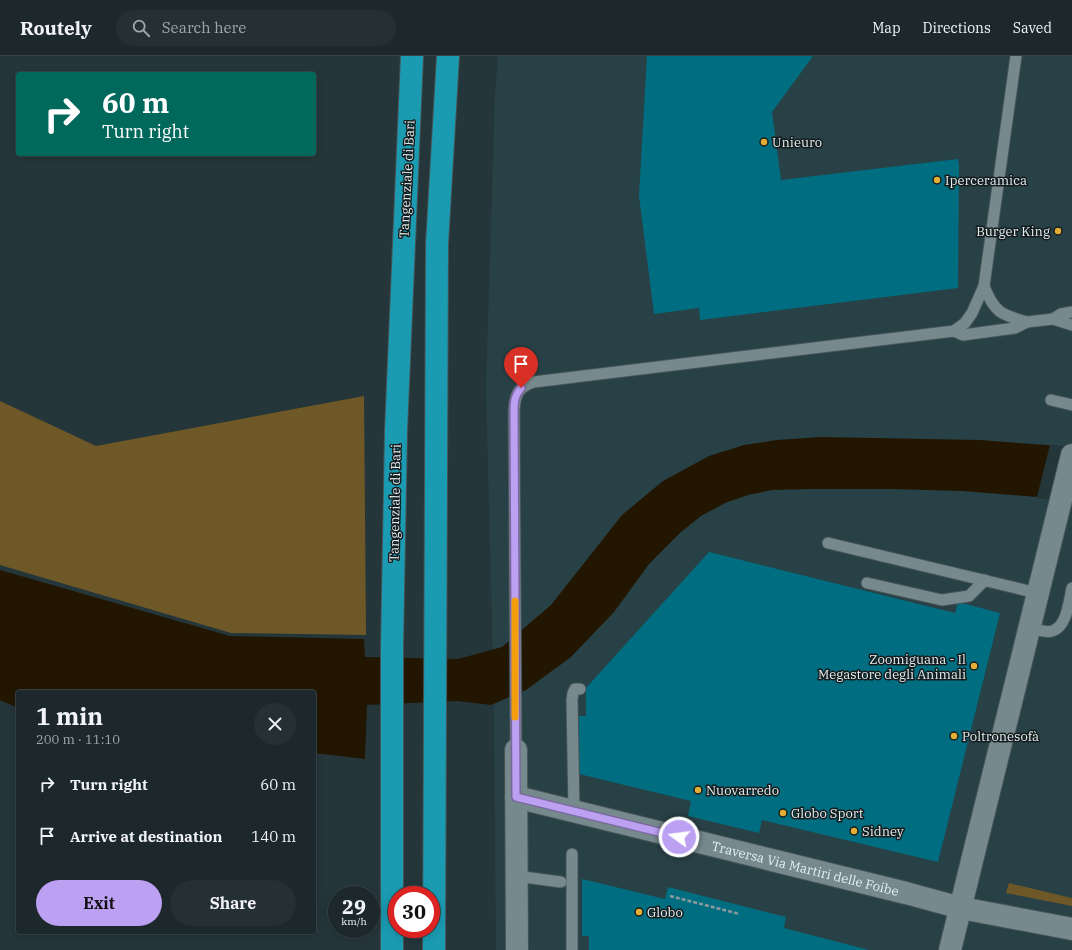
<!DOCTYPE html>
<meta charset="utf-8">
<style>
:root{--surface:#1c282c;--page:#253034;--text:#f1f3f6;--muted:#a0a6a9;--line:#3a4448;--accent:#bca0f2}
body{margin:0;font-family:"IBM Plex Serif",serif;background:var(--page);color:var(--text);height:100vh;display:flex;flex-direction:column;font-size:15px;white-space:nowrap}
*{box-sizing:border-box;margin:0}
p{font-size:13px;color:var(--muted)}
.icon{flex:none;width:22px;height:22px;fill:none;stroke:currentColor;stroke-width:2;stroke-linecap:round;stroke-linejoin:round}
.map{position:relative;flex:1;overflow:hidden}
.details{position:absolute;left:16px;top:634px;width:300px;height:244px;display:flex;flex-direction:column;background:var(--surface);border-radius:4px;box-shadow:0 2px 10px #0003,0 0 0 1px var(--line)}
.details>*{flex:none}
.guide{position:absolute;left:16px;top:16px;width:300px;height:84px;border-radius:4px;box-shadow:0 2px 10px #0003,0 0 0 1px var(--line);background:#00695c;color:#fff;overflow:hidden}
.speed{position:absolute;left:328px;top:830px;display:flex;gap:8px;font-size:20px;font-weight:700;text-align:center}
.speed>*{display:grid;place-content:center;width:52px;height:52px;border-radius:50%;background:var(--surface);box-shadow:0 2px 10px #0003,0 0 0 1px var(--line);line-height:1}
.speed small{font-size:10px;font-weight:400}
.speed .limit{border:6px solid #d22;background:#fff;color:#111}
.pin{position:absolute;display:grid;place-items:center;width:34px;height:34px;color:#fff;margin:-41px -17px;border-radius:50% 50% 50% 0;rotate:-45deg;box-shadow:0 0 4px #0007}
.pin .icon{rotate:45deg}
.me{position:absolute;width:44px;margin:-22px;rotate:284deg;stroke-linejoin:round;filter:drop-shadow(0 0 3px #0008)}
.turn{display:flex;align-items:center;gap:14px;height:84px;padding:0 20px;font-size:18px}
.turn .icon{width:52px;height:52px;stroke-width:2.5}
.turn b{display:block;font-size:28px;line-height:34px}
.round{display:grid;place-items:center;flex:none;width:42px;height:42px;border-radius:21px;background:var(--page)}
.overview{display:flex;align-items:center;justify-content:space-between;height:68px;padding:0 20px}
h1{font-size:24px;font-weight:700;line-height:30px}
.cta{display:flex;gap:8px;margin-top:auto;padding:8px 20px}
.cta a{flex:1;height:46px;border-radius:24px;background:var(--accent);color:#111;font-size:16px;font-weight:700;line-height:46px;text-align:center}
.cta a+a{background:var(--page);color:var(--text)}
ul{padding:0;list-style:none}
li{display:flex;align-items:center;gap:12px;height:52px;padding:0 20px}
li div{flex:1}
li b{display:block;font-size:15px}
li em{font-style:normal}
header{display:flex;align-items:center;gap:24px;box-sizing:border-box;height:56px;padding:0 20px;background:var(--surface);border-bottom:1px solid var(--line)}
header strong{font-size:19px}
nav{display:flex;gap:22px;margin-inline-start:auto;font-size:14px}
.search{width:280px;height:36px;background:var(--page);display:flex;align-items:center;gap:10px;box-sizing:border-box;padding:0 14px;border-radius:22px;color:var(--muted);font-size:15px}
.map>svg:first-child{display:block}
</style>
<header>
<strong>Routely</strong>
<div class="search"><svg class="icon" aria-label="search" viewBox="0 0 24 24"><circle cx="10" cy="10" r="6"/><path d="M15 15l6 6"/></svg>Search here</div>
<nav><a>Map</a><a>Directions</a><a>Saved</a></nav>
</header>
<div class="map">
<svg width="1072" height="894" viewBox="0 0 1072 894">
<rect width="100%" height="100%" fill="#25363a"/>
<polygon fill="#284146" points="498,0 1072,0 1072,894 496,894 494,649 486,331 495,39"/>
<g fill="#6f5827">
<polygon points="364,340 366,579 231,577 0,509 0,345 96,390"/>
<polygon points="1009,827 1072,842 1072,850 1006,837"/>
</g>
<polygon fill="#221600" points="821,381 980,384 1072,391 1072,446 1037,441 963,435 889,433 812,433 772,434 748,439 725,447 701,460 681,476 649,508 614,556 571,601 526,634 491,649 457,645 367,649 365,703 314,697 314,636 18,636 18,652 0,644 0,514 230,580 364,583 365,601 458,603 502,591 551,549 622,459 663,425 709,400 744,389 777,384"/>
<polygon fill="#25363a" points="1050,389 1072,391 1072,446 1037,441"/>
<g fill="#006e80">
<polygon points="647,0 813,0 772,56 781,124 958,103 959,110 958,232 700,264 699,252 654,258 639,140"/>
<polygon points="709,496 955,557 958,546 1000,557 938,806 762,764 759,777 688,760 691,745 579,718 579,660 586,660 586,632"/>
<polygon points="582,823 665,843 668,831 786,861 784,872 869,894 589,894 589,880 582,880"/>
</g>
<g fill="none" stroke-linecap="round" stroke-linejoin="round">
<defs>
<g id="lane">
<path d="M984,230C994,256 1001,259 1027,266"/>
<polyline points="1053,263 1061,258 1072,256"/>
<polyline points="954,275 963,279 1015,272 1027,266 1053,263 1072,269"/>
<polyline points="1051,344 1072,349"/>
<polyline points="828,487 1037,537"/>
<polyline points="867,527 942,544 969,540 985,524"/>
<path d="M1029,572C1036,573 1046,577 1052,575C1067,571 1069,545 1072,532"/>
<path d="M516,694L514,355C515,338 518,331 534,326L954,275L965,267L972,257L984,230L1016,0"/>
<polyline points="574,755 572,644 573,637 575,633 580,633"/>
<polyline points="572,798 572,894"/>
<polyline points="516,820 561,826"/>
</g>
<g id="street">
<polyline points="516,694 517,894"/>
<path id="s1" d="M516,741L906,837L961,852L1072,873"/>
<polyline points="950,894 1072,399"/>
</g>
<g id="highway">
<polyline points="392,894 392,591 396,375 412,0"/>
<polyline points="434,894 437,188 448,0"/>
</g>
</defs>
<use href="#lane" stroke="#455457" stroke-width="13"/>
<use href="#street" stroke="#455457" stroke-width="24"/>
<use href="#highway" stroke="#455457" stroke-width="24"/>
<polyline stroke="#8b999c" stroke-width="2.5" stroke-dasharray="4 2" stroke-linecap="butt" points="670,840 740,858"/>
<use href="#lane" stroke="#76898d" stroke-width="11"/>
<use href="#street" stroke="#76898d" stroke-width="22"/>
<use href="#highway" stroke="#1b9bb2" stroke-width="22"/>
</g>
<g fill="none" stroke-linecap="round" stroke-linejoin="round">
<defs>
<path id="route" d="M521,332C515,339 514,345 514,355L516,741L679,781"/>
</defs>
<use href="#route" stroke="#7a689d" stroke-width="10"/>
<use href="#route" stroke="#bca0f2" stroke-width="7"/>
<polyline stroke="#f59e0b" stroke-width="7" points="515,545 515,661"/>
</g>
<g fill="#e3ae35" stroke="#151c1e" stroke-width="1.5">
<circle cx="764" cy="86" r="4"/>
<circle cx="937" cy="124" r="4"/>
<circle cx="1058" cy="175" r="4"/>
<circle cx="974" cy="610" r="4"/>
<circle cx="954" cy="680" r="4"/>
<circle cx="698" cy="734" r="4"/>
<circle cx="783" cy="757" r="4"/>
<circle cx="854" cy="775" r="4"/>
<circle cx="639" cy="856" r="4"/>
</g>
<g text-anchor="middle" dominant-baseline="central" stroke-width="3" stroke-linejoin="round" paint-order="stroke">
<g font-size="13" fill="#e4eff1" stroke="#151c1e" text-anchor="start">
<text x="772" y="86">Unieuro</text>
<text x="945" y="124">Iperceramica</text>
<text x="1050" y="175" text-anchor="end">Burger King</text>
<text x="966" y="603" text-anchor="end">Zoomiguana - Il<tspan x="966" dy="15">Megastore degli Animali</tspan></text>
<text x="962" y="680">Poltronesofà</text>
<text x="706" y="734">Nuovarredo</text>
<text x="791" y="757">Globo Sport</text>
<text x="862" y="775">Sidney</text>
<text x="647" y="856">Globo</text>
</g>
<g font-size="13" fill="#e4eff1" stroke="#151c1e">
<text transform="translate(407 123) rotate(-87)">Tangenziale di Bari</text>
<text transform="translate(395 447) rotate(-89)">Tangenziale di Bari</text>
<text stroke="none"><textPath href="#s1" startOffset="298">Traversa Via Martiri delle Foibe</textPath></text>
</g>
</g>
</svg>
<div class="speed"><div>29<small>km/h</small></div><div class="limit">30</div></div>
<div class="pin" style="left:521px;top:332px;background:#d93025"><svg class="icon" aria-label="arrive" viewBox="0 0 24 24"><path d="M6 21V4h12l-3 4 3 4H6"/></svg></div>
<svg class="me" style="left:679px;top:781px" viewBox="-20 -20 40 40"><circle r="17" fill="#bca0f2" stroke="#fff" stroke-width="3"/><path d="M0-11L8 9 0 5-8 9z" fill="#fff"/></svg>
<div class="guide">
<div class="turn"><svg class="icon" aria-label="right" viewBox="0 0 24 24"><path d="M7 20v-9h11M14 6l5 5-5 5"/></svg><div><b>60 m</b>Turn right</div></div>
</div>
<section class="details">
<div class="overview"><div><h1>1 min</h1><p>200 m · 11:10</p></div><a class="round"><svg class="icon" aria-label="close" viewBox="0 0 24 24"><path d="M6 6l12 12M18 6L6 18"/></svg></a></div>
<ul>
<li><svg class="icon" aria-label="right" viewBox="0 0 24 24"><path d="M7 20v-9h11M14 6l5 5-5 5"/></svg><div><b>Turn right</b></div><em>60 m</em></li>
<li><svg class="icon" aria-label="arrive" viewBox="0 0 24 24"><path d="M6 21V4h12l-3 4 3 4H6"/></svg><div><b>Arrive at destination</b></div><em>140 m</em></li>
</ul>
<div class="cta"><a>Exit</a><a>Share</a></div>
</section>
</div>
